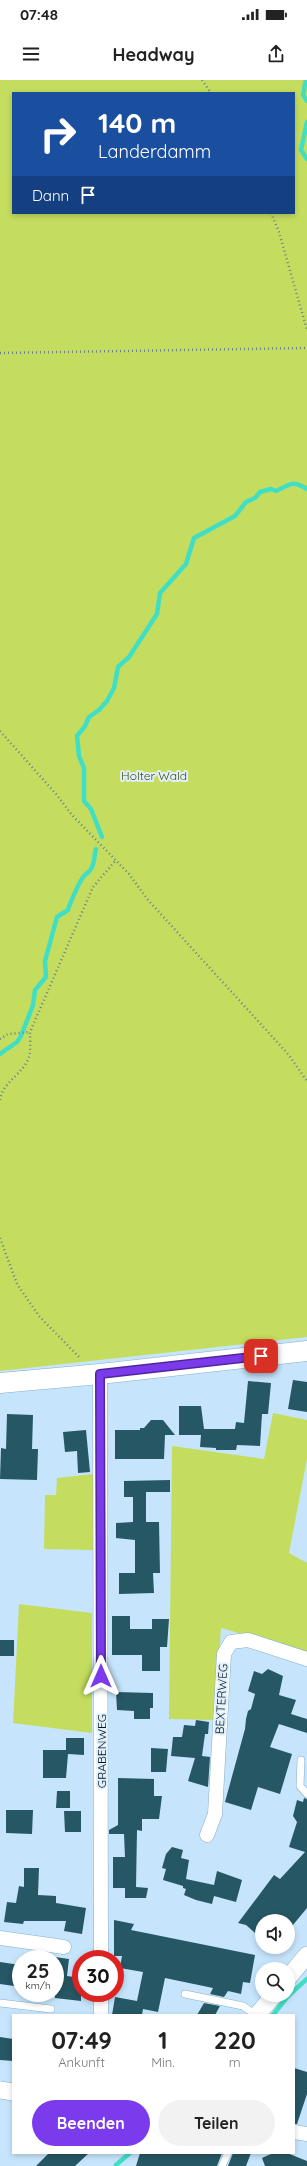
<!DOCTYPE html>
<html lang="de">
<style>
:root{--surface:#fff;--page:#f2f2f2;--text:#222;--muted:#767676;--accent:#7c3aed}
body{margin:0;font-family:Quicksand,sans-serif;background:var(--page);color:var(--text);height:100vh;display:flex;flex-direction:column;font-size:15px;white-space:nowrap}
*{box-sizing:border-box;margin:0}
p{font-size:13px;color:var(--muted)}
.icon{flex:none;width:22px;height:22px;fill:none;stroke:currentColor;stroke-width:2;stroke-linecap:round;stroke-linejoin:round}
.map{position:relative;flex:1;overflow:hidden}
.drawer{position:absolute;left:12px;top:1934px;width:283px;height:140px;display:flex;flex-direction:column;background:var(--surface);border-radius:0px;box-shadow:0 2px 6px #0003}
.drawer>*{flex:none}
.guide{position:absolute;left:12px;top:12px;width:283px;height:122px;border-radius:0px;box-shadow:0 2px 6px #0003;background:#1a4fa0;color:#fff;overflow:hidden}
.buttons{position:absolute;left:255px;top:1834px;display:grid;gap:8px}
.buttons a{display:grid;place-items:center;width:40px;height:40px;border-radius:50%;background:var(--surface);box-shadow:0 2px 6px #0003;font-size:20px}
.speed{position:absolute;left:12px;top:1870px;display:flex;gap:8px;font-size:20px;font-weight:700;text-align:center}
.speed>*{display:grid;place-content:center;width:52px;height:52px;border-radius:50%;background:var(--surface);box-shadow:0 2px 6px #0003;line-height:1}
.speed small{font-size:10px;font-weight:400}
.speed .limit{border:6px solid #d22;background:#fff;color:#111}
.pin{position:absolute;display:grid;place-items:center;width:34px;height:34px;color:#fff;margin:-17px;border-radius:8px;box-shadow:0 2px 6px #0006}
.me{position:absolute;width:44px;margin:-22px;rotate:0deg;stroke-linejoin:round;filter:drop-shadow(0 0 3px #0008)}
.turn{display:flex;align-items:center;gap:14px;height:84px;padding:0 20px;font-size:18px}
.turn .icon{width:52px;height:52px;stroke-width:2.5}
.turn b{display:block;font-size:28px;line-height:34px}
.then{display:flex;align-items:center;height:38px;padding:0 20px;background:#0003;gap:8px;font-size:15px}
.eta{display:flex;justify-content:space-evenly;align-items:center;height:68px;text-align:center}
.eta b{font-size:24px;font-weight:700;line-height:28px}
.button{display:flex;gap:8px;margin-top:auto;padding:8px 20px}
.button a{flex:1;height:46px;border-radius:24px;background:var(--accent);color:#fff;font-size:16px;font-weight:700;line-height:46px;text-align:center}
.button a+a{background:var(--page);color:var(--text)}
.status{display:flex;justify-content:space-between;align-items:center;height:28px;padding:0 20px;background:var(--surface);direction:ltr}
.status svg{height:11px;fill:currentColor}
header{display:flex;justify-content:space-between;align-items:center;height:52px;padding:0 20px;background:var(--surface);font-size:18px;font-weight:700}
.map>svg:first-child{display:block}
</style>
<div class="status"><b>07:48</b><svg viewBox="0 0 49 12"><path d="M0 12V9h3v3zM5 12V6h3v6zM10 12V3h3v9zM15 12V0h3v12zM26 1h20v11H26zM47 4h2v5h-2z"/></svg></div>
<header><svg class="icon" aria-label="menu" viewBox="0 0 24 24"><path d="M4 6h16M4 12h16M4 18h16"/></svg>Headway<svg class="icon" aria-label="share" viewBox="0 0 24 24"><path d="M12 15V3M7 8l5-5 5 5M5 13v7h14v-7"/></svg></header>
<div class="map">
<svg width="307" height="2086" viewBox="0 0 307 2086">
<rect width="100%" height="100%" fill="#c6e5fc"/>
<g fill="#c4dd5e" fill-rule="evenodd">
<path d="M0,0H307V1257L0,1291ZM13,13H294V133H13Z"/>
<polygon points="273,1333 307,1340 307,1379 289,1473 307,1483 307,1573 221,1548 215,1640 169,1639 172,1366 264,1379"/>
<polygon points="93,1394 93,1470 44,1469 45,1415 56,1415 57,1398"/>
<polygon points="19,1524 92,1533 92,1653 13,1643"/>
</g>
<g fill="none" stroke-linecap="round" stroke-linejoin="round">
<g stroke="#40dfc5" stroke-width="4.5">
<polyline points="306,0 303,15 307,21"/>
<polyline points="307,42 301,70 307,79"/>
<path d="M102,757L91,729L84,721V688L79,676L77,656L85,646L89,637L99,630L107,621L114,608L118,587L129,577L157,534L160,513L186,484L194,458L235,436L246,422L255,418L260,412L271,409L276,411C290,405 291,399 307,409"/>
<path d="M0,974L17,962L21,956L33,925L35,910L46,897L45,881L57,837L68,830C69,825 80,800 84,796C87,793 90,792 92,787C95,781 94,775 96,769"/>
<polyline points="273,1935 288,1916 307,1899"/>
<polyline points="116,2085 130,2073"/>
</g>
</g>
<g fill="#265764">
<polygon points="293,1300 307,1302 307,1332 288,1329"/>
<polygon points="248,1301 271,1303 268,1334 262,1334 260,1366 237,1365 236,1370 216,1370 216,1368 200,1367 201,1355 179,1355 179,1326 201,1326 204,1349 235,1349 236,1342 244,1343"/>
<polygon points="7,1334 33,1335 32,1369 38,1369 37,1400 0,1399 1,1368 6,1369"/>
<polygon points="151,1340 163,1340 175,1355 165,1355 164,1379 115,1379 115,1350 140,1350 140,1348 144,1348"/>
<polygon points="86,1350 90,1392 78,1393 77,1371 65,1372 63,1352"/>
<polygon points="170,1400 170,1412 146,1412 146,1442 159,1442 160,1493 153,1493 154,1513 119,1514 119,1493 135,1493 135,1460 116,1458 116,1443 133,1442 133,1417 124,1417 124,1401"/>
<polygon points="112,1536 130,1536 130,1549 152,1549 152,1539 169,1539 167,1567 160,1567 160,1591 142,1591 142,1575 112,1575"/>
<rect x="0" y="1560" width="14" height="16"/>
<polygon points="268,1589 283,1596 279,1615 296,1620 291,1634 307,1639 307,1653 279,1644 270,1667 292,1674 280,1714 258,1707 251,1730 225,1722 245,1649 246,1639 248,1631 251,1629 255,1614 248,1611 254,1591 262,1594"/>
<polygon points="116,1612 153,1613 153,1628 150,1628 150,1639 134,1639 134,1631 117,1630"/>
<polygon points="196,1640 209,1642 208,1654 205,1654 202,1676 210,1677 208,1707 188,1701 195,1678 171,1676 173,1657 182,1657 184,1645 195,1646"/>
<polygon points="66,1658 84,1658 84,1675 68,1674 66,1698 43,1698 43,1670 66,1670"/>
<polygon points="151,1668 168,1669 166,1692 151,1692"/>
<polygon points="118,1698 154,1699 154,1716 162,1716 159,1739 142,1739 142,1751 137,1750 136,1807 148,1808 146,1818 125,1818 125,1808 113,1808 113,1777 125,1777 124,1754 109,1754 109,1750 118,1745"/>
<polygon points="57,1711 70,1711 70,1728 56,1728"/>
<polygon points="304,1718 307,1719 307,1828 288,1851 288,1841 262,1841 262,1859 246,1845 238,1843 274,1795 280,1799 305,1772 289,1767 297,1742 293,1736 297,1720 303,1722"/>
<polygon points="6,1730 33,1730 32,1754 6,1753"/>
<polygon points="64,1731 81,1731 81,1752 65,1752"/>
<polygon points="172,1767 183,1770 181,1778 189,1780 186,1799 214,1805 217,1791 242,1800 236,1822 214,1816 212,1824 196,1820 184,1815 186,1809 183,1808 183,1806 163,1800 166,1789 162,1788 166,1774"/>
<polygon points="24,1788 39,1788 38,1815 56,1816 56,1823 86,1828 82,1854 64,1851 66,1841 24,1841 23,1844 4,1842 7,1822 16,1823 19,1806 24,1807"/>
<polygon points="114,1840 134,1844 131,1850 255,1875 250,1903 243,1902 241,1914 228,1911 224,1917 210,1914 213,1908 165,1898 158,1932 143,1929 142,1935 112,1935 115,1917 137,1921 143,1892 120,1888 122,1876 114,1876"/>
<polygon points="55,1877 69,1879 67,1896 81,1898 81,1921 55,1918"/>
<polygon points="0,1882 20,1885 21,1907 0,1904"/>
<polygon points="204,1923 220,1926 215,1935 197,1935"/>
<polygon points="0,1957 13,1959 13,1981 0,1980"/>
<polygon points="294,1988 307,1992 307,2014 297,2044 294,2044"/>
<polygon points="49,2073 89,2073 75,2086 36,2086"/>
<polygon points="140,2073 222,2073 217,2086 136,2086"/>
<polygon points="233,2073 251,2073 246,2086 228,2086"/>
<polygon points="273,2073 287,2073 307,2081 307,2086 265,2086 262,2078"/>
</g>
<g fill="none" stroke-linecap="round" stroke-linejoin="round">
<defs>
<g id="service">
<polyline points="301,1680 300,1706 307,1714"/>
<polyline points="185,1914 243,1926 256,1935"/>
<polyline points="0,1923 51,1929"/>
<polyline points="222,2086 228,2073"/>
</g>
<g id="minor">
<polyline points="100,1294 101,1879"/>
<polyline points="207,1755 215,1734 224,1574 231,1562 248,1560 307,1579"/>
<polyline points="0,1858 64,1867"/>
<polyline points="101,1913 101,1935"/>
<polyline points="294,2052 307,2054"/>
</g>
<g id="tertiary">
<polyline points="288,1898 307,1875"/>
<polyline points="257,1935 274,1915"/>
<polyline points="0,2010 13,2012"/>
</g>
<polyline id="secondary" points="0,1303 100,1294 307,1271"/>
</defs>
<use href="#service" stroke="#88aec9" stroke-width="8"/>
<use href="#minor" stroke="#88aec9" stroke-width="15"/>
<use href="#tertiary" stroke="#88aec9" stroke-width="18"/>
<use href="#secondary" stroke="#88aec9" stroke-width="21"/>
<g stroke="#6b8292" stroke-width="2.5" stroke-dasharray="1 3" stroke-linecap="butt">
<polyline points="202,0 211,13"/>
<polyline points="271,133 279,152 307,250"/>
<polyline points="0,273 307,268"/>
<polyline points="0,651 56,714 72,735 129,794 148,820 288,974 307,1001"/>
<polyline points="0,959 8,954 30,952"/>
<path d="M0,1020C1,1004 24,993 29,977C31,970 30,960 30,952L93,807L116,780"/>
<polyline points="0,1158 17,1204 39,1236 81,1279"/>
</g>
<use href="#service" stroke="#fff" stroke-width="7"/>
<use href="#minor" stroke="#fff" stroke-width="14"/>
<use href="#tertiary" stroke="#fff" stroke-width="17"/>
<use href="#secondary" stroke="#fff" stroke-width="20"/>
</g>
<g fill="none" stroke-linecap="round" stroke-linejoin="round">
<defs>
<polyline id="route" points="101,1596 100,1294 261,1276"/>
</defs>
<use href="#route" stroke="#51269a" stroke-width="10"/>
<use href="#route" stroke="#7c3aed" stroke-width="7"/>
</g>
<g text-anchor="middle" dominant-baseline="central" stroke-width="4" stroke-linejoin="round" paint-order="stroke">
<g font-size="12" fill="#3f4910" stroke="#e0f0fb">
<text x="154" y="695">Holter Wald</text>
</g>
<g font-size="12" fill="#06141d" stroke="#e0f0fb">
<text transform="translate(221 1619) rotate(-87)">BEXTERWEG</text>
<text transform="translate(101 1671) rotate(-90)">GRABENWEG</text>
</g>
</g>
</svg>
<div class="buttons">
<a><svg class="icon" aria-label="sound" viewBox="0 0 24 24"><path d="M4 9h4l5-4v14l-5-4H4zM17 9q2 3 0 6"/></svg></a>
<a><svg class="icon" aria-label="search" viewBox="0 0 24 24"><circle cx="10" cy="10" r="6"/><path d="M15 15l6 6"/></svg></a>
</div>
<div class="speed"><div>25<small>km/h</small></div><div class="limit">30</div></div>
<div class="pin" style="left:261px;top:1276px;background:#d93025"><svg class="icon" aria-label="arrive" viewBox="0 0 24 24"><path d="M6 21V4h12l-3 4 3 4H6"/></svg></div>
<svg class="me" style="left:101px;top:1596px" viewBox="-20 -20 40 40"><path d="M0-17L14 15 0 8-14 15z" fill="#7c3aed" stroke="#fff" stroke-width="4"/></svg>
<div class="guide">
<div class="turn"><svg class="icon" aria-label="right" viewBox="0 0 24 24"><path d="M7 20v-9h11M14 6l5 5-5 5"/></svg><div><b>140 m</b>Landerdamm</div></div>
<div class="then">Dann<svg class="icon" aria-label="arrive" viewBox="0 0 24 24"><path d="M6 21V4h12l-3 4 3 4H6"/></svg></div>
</div>
<section class="drawer">
<div class="eta">
<div><b>07:49</b><p>Ankunft</p></div>
<div><b>1</b><p>Min.</p></div>
<div><b>220</b><p>m</p></div>
</div>
<div class="button"><a>Beenden</a><a>Teilen</a></div>
</section>
</div>
